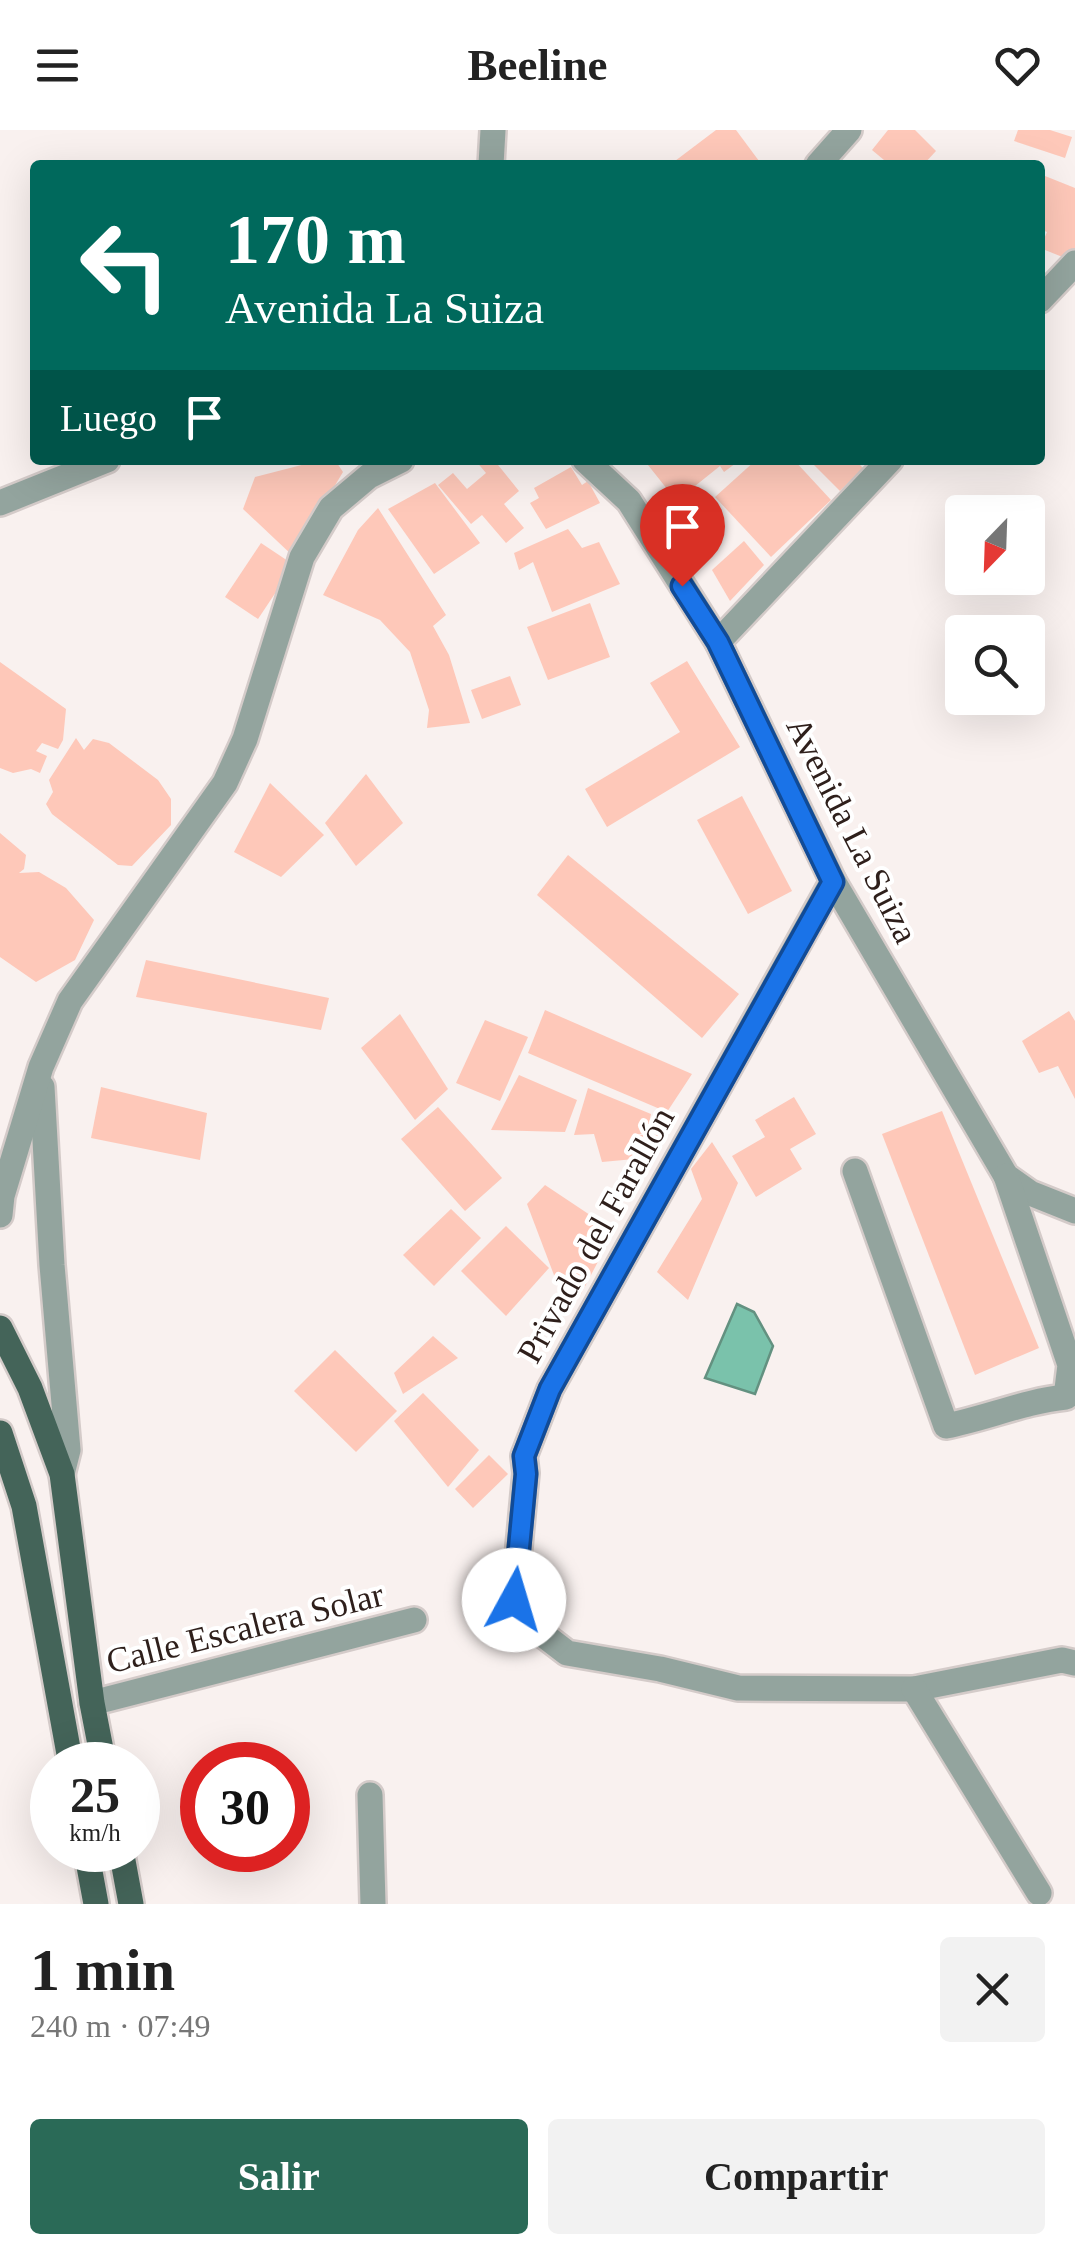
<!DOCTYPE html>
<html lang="es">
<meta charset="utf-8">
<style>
:root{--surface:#fff;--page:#f2f2f2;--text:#222;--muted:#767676;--accent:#2a6a57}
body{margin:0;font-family:Georgia,serif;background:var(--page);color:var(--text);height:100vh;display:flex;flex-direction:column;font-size:38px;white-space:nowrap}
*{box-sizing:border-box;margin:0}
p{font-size:32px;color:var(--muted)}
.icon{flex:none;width:55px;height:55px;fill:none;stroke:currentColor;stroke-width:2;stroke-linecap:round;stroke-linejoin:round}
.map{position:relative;height:1774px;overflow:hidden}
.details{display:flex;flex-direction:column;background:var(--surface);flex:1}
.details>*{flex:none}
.guide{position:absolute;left:30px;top:30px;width:1015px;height:305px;border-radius:10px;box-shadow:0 10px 40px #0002;background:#00695c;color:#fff;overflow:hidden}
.needle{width:65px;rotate:203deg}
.controls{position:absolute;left:945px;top:365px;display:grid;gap:20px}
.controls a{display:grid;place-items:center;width:100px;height:100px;border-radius:10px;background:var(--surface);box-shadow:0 10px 40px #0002;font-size:50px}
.speed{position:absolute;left:30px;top:1612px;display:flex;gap:20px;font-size:50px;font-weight:700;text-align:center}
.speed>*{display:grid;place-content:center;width:130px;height:130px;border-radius:50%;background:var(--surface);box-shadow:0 10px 40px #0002;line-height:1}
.speed small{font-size:25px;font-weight:400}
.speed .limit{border:15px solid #d22;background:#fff;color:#111}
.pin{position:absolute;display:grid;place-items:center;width:85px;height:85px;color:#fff;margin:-102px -42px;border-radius:50% 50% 50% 0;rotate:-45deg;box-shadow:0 0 10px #0007}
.pin .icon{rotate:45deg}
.me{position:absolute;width:110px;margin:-55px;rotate:6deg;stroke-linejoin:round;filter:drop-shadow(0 0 8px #0008)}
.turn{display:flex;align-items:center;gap:35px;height:210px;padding:0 30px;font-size:45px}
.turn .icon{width:130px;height:130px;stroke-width:2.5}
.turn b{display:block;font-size:70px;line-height:85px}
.then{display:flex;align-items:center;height:95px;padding:0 30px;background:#0003;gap:20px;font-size:38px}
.round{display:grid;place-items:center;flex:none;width:105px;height:105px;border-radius:10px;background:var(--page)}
.head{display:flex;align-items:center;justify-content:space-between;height:170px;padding:0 30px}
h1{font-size:60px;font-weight:800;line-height:75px}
.button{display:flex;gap:20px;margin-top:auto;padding:20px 30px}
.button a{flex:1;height:115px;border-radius:10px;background:var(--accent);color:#fff;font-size:40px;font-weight:800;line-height:115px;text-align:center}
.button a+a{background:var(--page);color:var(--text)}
header{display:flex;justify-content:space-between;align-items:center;height:130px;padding:0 30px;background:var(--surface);font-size:45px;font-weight:800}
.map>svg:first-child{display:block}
</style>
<header><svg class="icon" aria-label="menu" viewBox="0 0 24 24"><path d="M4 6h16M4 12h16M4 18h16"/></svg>Beeline<svg class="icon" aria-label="heart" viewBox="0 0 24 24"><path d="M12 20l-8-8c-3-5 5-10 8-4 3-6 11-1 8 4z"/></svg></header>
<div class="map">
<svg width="1075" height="1774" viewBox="0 0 1075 1774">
<rect width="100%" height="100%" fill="#f9f1ef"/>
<polygon fill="#7ac2ab" stroke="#639180" stroke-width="2.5" points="737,1174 754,1182 773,1216 755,1264 705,1248"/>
<g fill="#fec8b9">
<polygon points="716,0 736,0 762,35 678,35 675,31"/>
<polygon points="888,0 915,0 936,21 923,35 890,35 872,20"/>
<polygon points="1018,0 1050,0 1072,7 1065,28 1014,11"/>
<polygon points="1040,44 1075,58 1075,132 1040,118 1047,102 1040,99"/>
<polygon points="321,330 335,330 343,342 293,426 243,379 255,347"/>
<polygon points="475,330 494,330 519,361 504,374 524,398 506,413 482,385 471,394 438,355 453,343 467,359 486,343"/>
<polygon points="644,330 740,330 724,342 720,336 695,356 701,364 683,379"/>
<polygon points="756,330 794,330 831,370 771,427 715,367"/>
<polygon points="809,330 855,330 863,338 840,361"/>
<polygon points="571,337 582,355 588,351 600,373 546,399 530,373 539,368 534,358"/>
<polygon points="435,353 480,413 434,444 388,379"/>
<polygon points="378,378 446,485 433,496 449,525 470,593 427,598 429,580 410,522 380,490 323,465 358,400"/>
<polygon points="568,399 582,418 599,412 620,454 552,482 533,432 519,440 514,423"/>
<polygon points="744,411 764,435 730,471 712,440"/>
<polygon points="261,413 294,435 258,489 225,467"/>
<polygon points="590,473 610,527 548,550 527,497"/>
<polygon points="687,531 740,617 607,697 585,659 680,602 650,553"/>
<polygon points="0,532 66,579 63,610 58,619 42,613 36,621 47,626 40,643 31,639 13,643 0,638"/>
<polygon points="510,546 521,575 482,589 471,560"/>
<polygon points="76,608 84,620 93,609 109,613 158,650 171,669 171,695 132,736 118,735 52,684 46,674 53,662 49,650"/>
<polygon points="366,644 403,693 356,736 325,693"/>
<polygon points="270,653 324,705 281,747 234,722"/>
<polygon points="742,666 792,761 748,784 697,690"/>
<polygon points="0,703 26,725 24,739 19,743 39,742 66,758 94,790 75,830 36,852 0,827"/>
<polygon points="568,725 739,864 702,908 537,765"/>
<polygon points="146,830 329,868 321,900 136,867"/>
<polygon points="545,880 692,944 667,982 528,923"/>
<polygon points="1069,881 1075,891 1075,969 1058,936 1039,943 1022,911"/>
<polygon points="400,884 448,959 415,990 361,918"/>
<polygon points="485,890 528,907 500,971 456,953"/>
<polygon points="519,945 577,970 565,1002 491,1000"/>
<polygon points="101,957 207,983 200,1030 91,1008"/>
<polygon points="588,958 651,984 647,1003 633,1005 665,1005 656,1027 602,1032 594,1004 574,1005"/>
<polygon points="794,967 816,1004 790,1019 802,1039 756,1067 732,1026 765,1007 755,990"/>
<polygon points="438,977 502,1048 465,1081 401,1009"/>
<polygon points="942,981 1039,1218 975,1245 882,1004"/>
<polygon points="712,1012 738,1053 688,1170 657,1142 702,1069 691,1039"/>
<polygon points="545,1055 614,1101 580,1166 557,1153 527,1074"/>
<polygon points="451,1079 481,1108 434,1156 403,1125"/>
<polygon points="506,1096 549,1138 506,1186 461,1141"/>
<polygon points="433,1206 458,1228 403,1264 394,1243"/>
<polygon points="335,1220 397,1281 356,1322 294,1261"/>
<polygon points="423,1263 479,1320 448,1357 394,1291"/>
<polygon points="489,1325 508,1344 473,1378 455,1359"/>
</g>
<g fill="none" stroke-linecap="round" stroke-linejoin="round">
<defs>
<g id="minor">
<polyline points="491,35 493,0"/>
<polyline points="818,35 849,0"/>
<polyline points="1040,170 1075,133"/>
<polyline points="585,330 629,371 718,512 833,751 1006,1046 1030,1063 1075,1081"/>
<polyline points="0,373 107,330"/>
<polyline points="718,512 890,330"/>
<polyline points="833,751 550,1259 524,1326 526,1343 514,1469 524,1490 567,1523 660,1539 738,1558 914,1559 1062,1530 1075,1533"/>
<polyline points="42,957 52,1135 68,1320 62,1344"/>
<path d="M855,1041L946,1296C987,1288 1025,1271 1066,1267L1070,1235L1006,1046"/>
<polyline points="0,1085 2,1066 41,937 70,871 225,653 245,609 302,427 331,378 369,346 401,330"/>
<polyline points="914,1559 1039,1763"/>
<polyline points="92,1573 414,1490"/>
<polyline points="370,1665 373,1774"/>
</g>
<g id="major">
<polyline points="0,1198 30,1258 62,1344 92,1573 104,1635"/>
<polyline points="0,1303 24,1376 71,1635"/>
<polyline points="86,1720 96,1774"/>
<polyline points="121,1720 131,1774"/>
</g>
</defs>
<use href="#minor" stroke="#d4cbc9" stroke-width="30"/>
<use href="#major" stroke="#d4cbc9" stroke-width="30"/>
<use href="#minor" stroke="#93a49e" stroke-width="25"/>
<use href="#major" stroke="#446459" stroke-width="25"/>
</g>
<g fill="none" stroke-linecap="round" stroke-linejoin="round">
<defs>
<polyline id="route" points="514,1470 526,1344 524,1326 550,1259 833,752 718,512 682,456"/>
</defs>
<use href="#route" stroke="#114b97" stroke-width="25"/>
<use href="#route" stroke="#1a73e8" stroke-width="18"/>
</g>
<g text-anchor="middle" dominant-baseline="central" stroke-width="8" stroke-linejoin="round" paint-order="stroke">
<g font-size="35" fill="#2e1f1b" stroke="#fff">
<text transform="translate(852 700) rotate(63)">Avenida La Suiza</text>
<text transform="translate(596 1105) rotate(-61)">Privado del Farallón</text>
<text transform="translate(245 1498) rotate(-14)">Calle Escalera Solar</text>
</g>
</g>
</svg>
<div class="controls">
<a><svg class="needle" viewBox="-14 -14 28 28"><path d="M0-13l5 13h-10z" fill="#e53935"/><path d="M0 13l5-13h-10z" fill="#767676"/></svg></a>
<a><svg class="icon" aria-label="search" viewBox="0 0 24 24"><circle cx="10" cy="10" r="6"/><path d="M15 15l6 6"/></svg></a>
</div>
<div class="speed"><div>25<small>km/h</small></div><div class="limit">30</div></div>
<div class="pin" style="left:682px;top:456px;background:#d93025"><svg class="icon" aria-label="arrive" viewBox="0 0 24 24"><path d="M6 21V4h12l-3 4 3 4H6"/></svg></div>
<svg class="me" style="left:514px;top:1470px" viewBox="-20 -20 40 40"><circle r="19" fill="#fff"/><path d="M0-13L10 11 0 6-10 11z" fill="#1a73e8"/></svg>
<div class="guide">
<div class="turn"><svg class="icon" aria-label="left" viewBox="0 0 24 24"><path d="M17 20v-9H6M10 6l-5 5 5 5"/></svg><div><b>170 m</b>Avenida La Suiza</div></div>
<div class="then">Luego<svg class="icon" aria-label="arrive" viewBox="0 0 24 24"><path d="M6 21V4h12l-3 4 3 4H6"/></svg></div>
</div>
</div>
<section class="details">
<div class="head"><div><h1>1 min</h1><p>240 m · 07:49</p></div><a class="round"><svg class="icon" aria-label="close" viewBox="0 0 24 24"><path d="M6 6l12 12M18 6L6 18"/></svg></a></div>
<div class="button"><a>Salir</a><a>Compartir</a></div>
</section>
